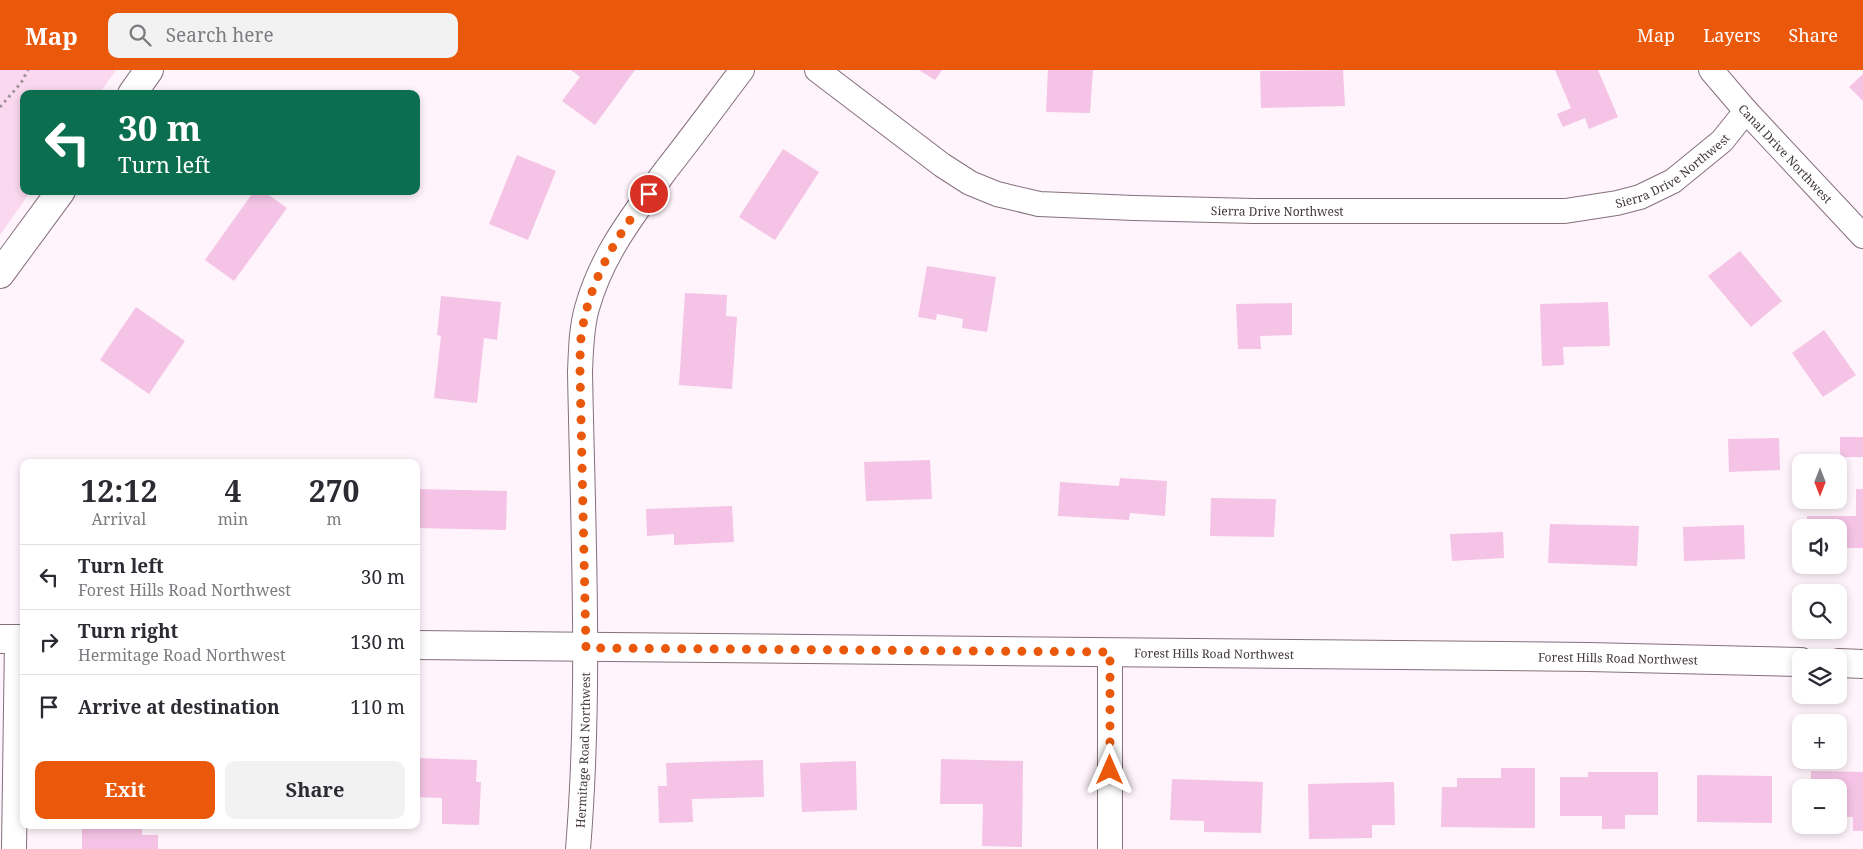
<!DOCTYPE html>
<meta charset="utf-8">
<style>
:root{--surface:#fff;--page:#f2f2f3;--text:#2b2b33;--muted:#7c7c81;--line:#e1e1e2;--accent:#ea580c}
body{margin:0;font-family:"Noto Serif",serif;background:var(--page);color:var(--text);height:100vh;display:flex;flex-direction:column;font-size:19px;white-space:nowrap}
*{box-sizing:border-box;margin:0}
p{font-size:16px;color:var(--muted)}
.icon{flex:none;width:28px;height:28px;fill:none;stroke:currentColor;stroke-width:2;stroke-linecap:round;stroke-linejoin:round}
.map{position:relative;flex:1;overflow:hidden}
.panel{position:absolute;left:20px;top:389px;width:400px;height:370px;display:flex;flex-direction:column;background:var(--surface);border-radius:10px;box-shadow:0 2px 8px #0003}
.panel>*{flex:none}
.top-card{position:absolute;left:20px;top:20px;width:400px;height:105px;border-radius:10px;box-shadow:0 2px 8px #0003;background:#0b6e4f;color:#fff;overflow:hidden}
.needle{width:32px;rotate:180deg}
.buttons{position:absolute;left:1792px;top:384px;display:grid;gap:10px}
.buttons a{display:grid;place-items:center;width:55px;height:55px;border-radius:10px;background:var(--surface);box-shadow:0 2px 8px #0003;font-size:25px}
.pin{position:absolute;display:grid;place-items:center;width:42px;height:42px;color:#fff;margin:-21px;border:2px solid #fff;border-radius:50%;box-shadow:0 1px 5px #0007}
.me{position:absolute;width:55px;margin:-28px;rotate:0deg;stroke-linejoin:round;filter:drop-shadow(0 0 4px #0008)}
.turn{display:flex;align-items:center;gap:18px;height:105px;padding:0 15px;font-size:22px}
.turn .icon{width:65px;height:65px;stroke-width:2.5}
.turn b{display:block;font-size:35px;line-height:42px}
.eta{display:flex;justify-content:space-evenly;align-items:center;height:85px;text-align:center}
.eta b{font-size:30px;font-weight:700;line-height:35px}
.action{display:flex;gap:10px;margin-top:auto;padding:10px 15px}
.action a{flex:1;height:58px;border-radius:10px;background:var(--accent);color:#fff;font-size:20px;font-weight:700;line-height:58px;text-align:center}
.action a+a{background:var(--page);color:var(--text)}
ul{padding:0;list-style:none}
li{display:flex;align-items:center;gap:15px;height:65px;padding:0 15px;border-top:1px solid var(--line)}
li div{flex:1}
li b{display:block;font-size:19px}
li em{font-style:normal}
header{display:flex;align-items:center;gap:30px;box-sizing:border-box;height:70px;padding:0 25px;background:var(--accent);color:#fff}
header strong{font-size:24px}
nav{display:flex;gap:28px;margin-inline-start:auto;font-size:18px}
.search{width:350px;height:45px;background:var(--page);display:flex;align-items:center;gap:12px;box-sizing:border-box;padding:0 18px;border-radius:10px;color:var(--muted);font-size:19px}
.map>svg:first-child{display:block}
</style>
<header>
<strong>Map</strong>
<div class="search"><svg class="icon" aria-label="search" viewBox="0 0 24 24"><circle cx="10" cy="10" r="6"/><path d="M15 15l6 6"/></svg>Search here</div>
<nav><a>Map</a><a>Layers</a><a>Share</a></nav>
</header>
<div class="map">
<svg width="1863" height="779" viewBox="0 0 1863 779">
<rect width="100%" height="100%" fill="#fff4fb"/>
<polygon fill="#fad8ef" points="0,0 116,0 99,24 24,24 24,121 31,121 0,165"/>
<g fill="#f5c3e5">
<polygon points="571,0 635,0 595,55 562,31 580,7"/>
<polygon points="919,0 942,0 935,10"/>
<polygon points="1048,0 1093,0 1090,43 1046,42"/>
<polygon points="1343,0 1345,36 1261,38 1260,1"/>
<polygon points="1555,0 1598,0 1618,47 1589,59 1585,48 1563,57 1557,44 1571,38"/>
<polygon points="1863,4 1863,31 1849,17"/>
<polygon points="783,79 819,102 775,170 739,147"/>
<polygon points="517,85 556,101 528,170 489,154"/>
<polygon points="254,121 263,121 287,138 234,211 205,190"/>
<polygon points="1740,181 1782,231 1751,257 1708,206"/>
<polygon points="927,196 996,207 987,262 962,258 963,249 937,244 936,250 918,247"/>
<polygon points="685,223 727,225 726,246 737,247 732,319 679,315"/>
<polygon points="441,226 501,232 497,270 484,268 477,333 434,328 441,266 437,265"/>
<polygon points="1608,232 1610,276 1563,277 1564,295 1542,296 1540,234"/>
<polygon points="1292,233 1292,265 1260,266 1261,279 1238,279 1236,234"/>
<polygon points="136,237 185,271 149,324 100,290"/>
<polygon points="1824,260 1856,305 1823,327 1792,283"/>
<rect x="1840" y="367" width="23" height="20"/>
<polygon points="1779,368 1780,400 1729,402 1728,369"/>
<polygon points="930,390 932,429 866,431 864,392"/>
<polygon points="1120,408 1167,411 1165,446 1130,443 1129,450 1058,446 1060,412 1119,416"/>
<polygon points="416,419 507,421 506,460 416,458"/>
<polygon points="1856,419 1863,419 1863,478 1839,478 1839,458 1807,458 1807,446 1856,446"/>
<polygon points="1211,428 1276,429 1274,467 1210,466"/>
<polygon points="732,436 734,472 674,475 674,464 647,466 646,439"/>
<polygon points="1550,454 1639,456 1637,496 1548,493"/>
<polygon points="1744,455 1745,489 1684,491 1683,457"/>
<polygon points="1503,462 1504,488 1452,491 1450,464"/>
<polygon points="416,688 477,690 476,712 481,712 479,755 442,754 442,728 416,727"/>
<polygon points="941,689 1023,691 1022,777 982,776 983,734 940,734"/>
<polygon points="763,690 764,727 692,729 693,752 659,753 658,716 667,716 666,693"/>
<polygon points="856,691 857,740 802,742 800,693"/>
<polygon points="1501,698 1535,698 1535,758 1441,757 1442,717 1457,717 1457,708 1501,708"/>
<polygon points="1811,701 1863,702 1863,761 1853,761 1853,747 1839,747 1839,718 1811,718"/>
<polygon points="1588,702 1658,702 1658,745 1625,745 1625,759 1602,759 1602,746 1560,746 1560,707 1588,707"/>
<polygon points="1697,705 1772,706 1772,753 1697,752"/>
<polygon points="1172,709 1263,712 1261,763 1204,762 1204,751 1170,750"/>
<polygon points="1394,712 1395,755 1372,755 1372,768 1309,769 1308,714"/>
<polygon points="82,755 142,755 142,765 158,765 158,779 82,779"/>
</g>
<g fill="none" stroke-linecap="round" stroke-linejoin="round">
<defs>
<g id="minor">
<path id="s1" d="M817,0L942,95L970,113L997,124L1039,134L1134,138L1254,141H1565L1617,133L1640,127L1673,111L1722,71L1746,41"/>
<path id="s2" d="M1711,0L1746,41L1863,166"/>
<polyline points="14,779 17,569"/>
<path id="s3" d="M578,779C591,620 583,461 580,302C581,281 581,259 587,238C602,184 634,144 666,100C692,67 717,33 742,0"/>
<polyline points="1110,779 1110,582"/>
</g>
<g id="secondary">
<polyline points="132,24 149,0"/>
<polyline points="0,204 61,121"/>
<polyline points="0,569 24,569"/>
<path id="s4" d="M416,575L1588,587L1801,592"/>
<polyline points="1839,593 1863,594"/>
</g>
</defs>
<use href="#minor" stroke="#866f7e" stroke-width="26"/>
<use href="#secondary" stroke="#866f7e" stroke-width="30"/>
<polyline stroke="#9c9198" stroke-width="3" stroke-dasharray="2.5 4" stroke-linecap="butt" points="0,37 21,13 28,0"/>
<use href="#minor" stroke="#fff" stroke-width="24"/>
<use href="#secondary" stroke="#fff" stroke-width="28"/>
</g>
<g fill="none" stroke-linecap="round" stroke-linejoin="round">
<path stroke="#ea580c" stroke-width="9" stroke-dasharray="0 16.2" d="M649,124C616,167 588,212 581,268C580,279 580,291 580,302L586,578L1110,582V700"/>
</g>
<g text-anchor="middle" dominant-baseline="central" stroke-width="4.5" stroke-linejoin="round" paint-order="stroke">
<g font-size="12" fill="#41373d" stroke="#fff">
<text stroke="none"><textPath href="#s2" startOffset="112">Canal Drive Northwest</textPath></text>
<text stroke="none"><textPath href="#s1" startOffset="906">Sierra Drive Northwest</textPath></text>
<text stroke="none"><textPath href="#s1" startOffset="501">Sierra Drive Northwest</textPath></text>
<text stroke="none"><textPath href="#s4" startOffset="798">Forest Hills Road Northwest</textPath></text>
<text stroke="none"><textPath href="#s4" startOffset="1202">Forest Hills Road Northwest</textPath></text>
<text stroke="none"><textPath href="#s3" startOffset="99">Hermitage Road Northwest</textPath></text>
</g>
</g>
</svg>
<div class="buttons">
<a><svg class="needle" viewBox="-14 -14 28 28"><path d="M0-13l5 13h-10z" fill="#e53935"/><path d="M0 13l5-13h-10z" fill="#7c7c81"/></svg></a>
<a><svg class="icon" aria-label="sound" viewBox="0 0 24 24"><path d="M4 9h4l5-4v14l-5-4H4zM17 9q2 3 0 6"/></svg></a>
<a><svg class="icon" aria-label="search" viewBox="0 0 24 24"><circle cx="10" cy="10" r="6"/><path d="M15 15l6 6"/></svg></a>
<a><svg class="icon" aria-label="layers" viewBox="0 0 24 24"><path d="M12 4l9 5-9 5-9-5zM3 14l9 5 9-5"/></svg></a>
<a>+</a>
<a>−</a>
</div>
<div class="pin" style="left:649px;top:124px;background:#d93025"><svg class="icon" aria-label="arrive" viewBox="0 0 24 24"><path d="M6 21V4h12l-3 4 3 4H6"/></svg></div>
<svg class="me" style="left:1110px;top:700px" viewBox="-20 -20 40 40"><path d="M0-17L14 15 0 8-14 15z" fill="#ea580c" stroke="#fff" stroke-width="4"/></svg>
<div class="top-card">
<div class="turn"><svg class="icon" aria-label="left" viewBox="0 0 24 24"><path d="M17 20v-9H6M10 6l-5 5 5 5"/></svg><div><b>30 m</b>Turn left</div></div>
</div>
<section class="panel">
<div class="eta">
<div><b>12:12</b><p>Arrival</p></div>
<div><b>4</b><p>min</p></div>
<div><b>270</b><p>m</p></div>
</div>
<ul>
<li><svg class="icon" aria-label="left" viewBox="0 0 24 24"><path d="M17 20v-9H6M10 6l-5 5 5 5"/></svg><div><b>Turn left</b><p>Forest Hills Road Northwest</p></div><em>30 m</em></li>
<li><svg class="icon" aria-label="right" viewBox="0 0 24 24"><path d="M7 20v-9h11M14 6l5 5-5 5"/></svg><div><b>Turn right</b><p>Hermitage Road Northwest</p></div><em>130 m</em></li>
<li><svg class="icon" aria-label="arrive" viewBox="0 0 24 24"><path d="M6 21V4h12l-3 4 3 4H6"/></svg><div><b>Arrive at destination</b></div><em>110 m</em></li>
</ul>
<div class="action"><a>Exit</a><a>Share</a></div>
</section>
</div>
